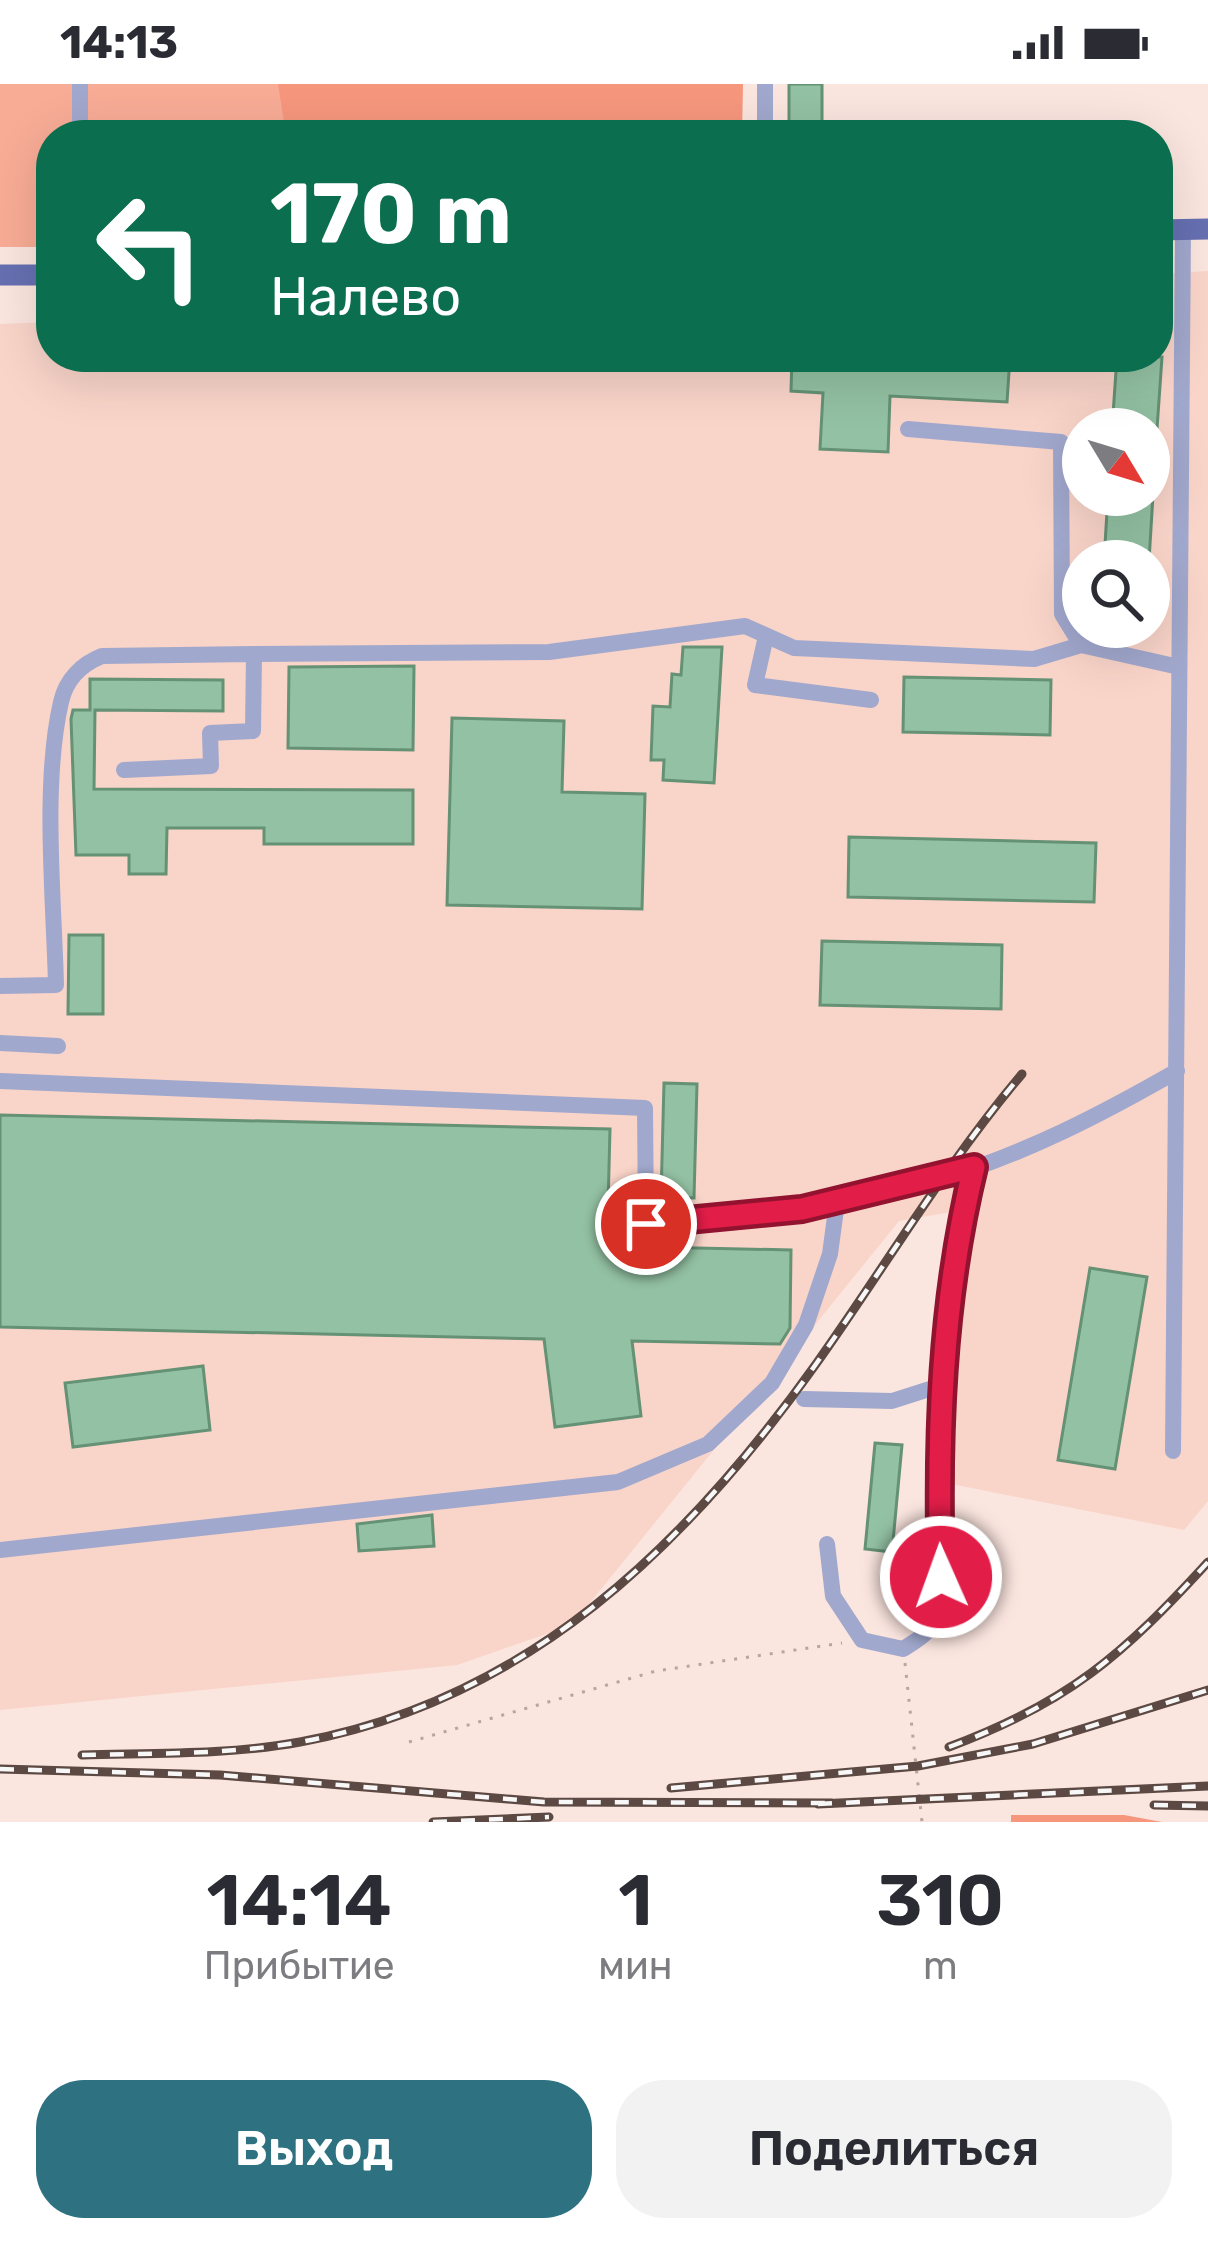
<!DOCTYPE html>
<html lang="ru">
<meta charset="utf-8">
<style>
:root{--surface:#fff;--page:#f2f2f3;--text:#2b2b33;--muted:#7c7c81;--accent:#2e7282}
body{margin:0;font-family:Rubik,sans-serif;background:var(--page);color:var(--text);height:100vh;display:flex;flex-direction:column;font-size:45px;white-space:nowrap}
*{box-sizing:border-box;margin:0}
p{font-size:39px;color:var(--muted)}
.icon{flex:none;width:66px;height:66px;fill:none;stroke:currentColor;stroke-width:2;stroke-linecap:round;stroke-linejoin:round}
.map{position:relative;height:1738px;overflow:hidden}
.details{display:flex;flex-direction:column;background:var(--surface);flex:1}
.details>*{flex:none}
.top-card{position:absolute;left:36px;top:36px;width:1137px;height:252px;border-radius:48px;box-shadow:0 12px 48px #0002;background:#0b6e4f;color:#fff;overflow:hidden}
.needle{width:78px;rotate:128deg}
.tools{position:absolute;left:1062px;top:324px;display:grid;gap:24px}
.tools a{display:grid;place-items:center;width:108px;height:108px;border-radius:50%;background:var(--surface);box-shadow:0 12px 48px #0002;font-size:60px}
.pin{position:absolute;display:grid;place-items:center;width:102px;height:102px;color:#fff;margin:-51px;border:6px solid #fff;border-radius:50%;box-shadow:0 3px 12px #0007}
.me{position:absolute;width:132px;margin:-66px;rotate:358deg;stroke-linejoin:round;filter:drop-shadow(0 0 9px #0008)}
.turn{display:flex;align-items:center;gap:42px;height:252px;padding:0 36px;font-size:54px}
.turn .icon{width:156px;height:156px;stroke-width:2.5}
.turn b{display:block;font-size:84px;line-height:102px}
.eta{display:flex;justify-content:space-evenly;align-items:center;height:204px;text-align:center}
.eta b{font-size:72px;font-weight:600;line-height:84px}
.cta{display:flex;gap:24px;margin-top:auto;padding:24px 36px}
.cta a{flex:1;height:138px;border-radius:48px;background:var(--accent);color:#fff;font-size:48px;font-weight:600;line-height:138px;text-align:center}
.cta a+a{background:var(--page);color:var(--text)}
.status{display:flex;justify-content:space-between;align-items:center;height:84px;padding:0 60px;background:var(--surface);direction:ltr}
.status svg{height:33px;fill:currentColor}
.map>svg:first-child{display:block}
</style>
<div class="status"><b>14:13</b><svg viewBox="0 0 49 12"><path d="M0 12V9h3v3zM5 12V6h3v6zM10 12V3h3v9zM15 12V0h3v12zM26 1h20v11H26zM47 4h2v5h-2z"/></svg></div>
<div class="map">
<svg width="1208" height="1738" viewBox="0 0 1208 1738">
<rect width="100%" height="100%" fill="#fbe5df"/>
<path fill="#f9d4c9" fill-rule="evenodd" d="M1208,187V1417L1184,1446L941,1398L968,1125L899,1137L572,1541L457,1581L0,1626V240L51,238V273H1158V190ZM1083,345H1149V411H1083ZM1083,477H1149V543H1083Z"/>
<polygon fill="#f8ac96" points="0,0 288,0 289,51 51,51 51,163 0,163"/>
<g fill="#f6977d">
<polygon points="278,0 743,0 742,51 286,51"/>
<polygon points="1011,1731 1124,1731 1162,1738 1011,1738"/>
</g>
<g fill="#93c1a3" stroke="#659175" stroke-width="3">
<rect x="789" y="0" width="33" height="51"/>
<polygon points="792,273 1010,273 1007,318 890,312 888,368 820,365 823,309 791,307"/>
<polygon points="1117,273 1162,273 1157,345 1112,345"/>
<polygon points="1108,411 1153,411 1149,477 1104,477"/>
<polygon points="683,563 722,563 714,699 663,696 664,676 651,676 653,622 670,623 672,590 681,591"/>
<polygon points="414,582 413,666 288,664 289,583"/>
<polygon points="904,593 1051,596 1050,651 903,648"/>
<polygon points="90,595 223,596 223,627 95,626 94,705 413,706 413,760 264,760 264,744 167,744 166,790 129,790 129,771 76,771 71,635 73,626 90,626"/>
<polygon points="452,634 564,637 562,708 645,710 642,825 447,821"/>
<polygon points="849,753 1096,759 1094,818 848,813"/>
<polygon points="69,851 103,851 103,930 68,930"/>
<polygon points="822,857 1002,861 1001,925 820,921"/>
<polygon points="664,999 697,1000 694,1114 661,1113"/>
<polygon points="0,1031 610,1045 607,1162 791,1166 790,1244 780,1260 632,1257 641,1332 555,1343 544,1255 0,1243"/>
<polygon points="1090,1184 1147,1193 1115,1385 1058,1376"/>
<polygon points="203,1282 210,1346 73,1363 65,1299"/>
<polygon points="875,1359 902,1361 892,1468 865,1465"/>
<polygon points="432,1431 434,1462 359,1467 357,1440"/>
</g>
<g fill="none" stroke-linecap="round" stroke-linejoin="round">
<g stroke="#b9a49e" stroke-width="3" stroke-dasharray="3 9" stroke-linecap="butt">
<polyline points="905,1579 922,1738"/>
<polyline points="409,1658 656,1587 842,1559"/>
</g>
<g stroke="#a1a8cd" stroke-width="16">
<polyline points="80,0 80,51"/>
<polyline points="765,0 765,51"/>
<polyline points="908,345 1061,358 1062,530 1081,561 1179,583"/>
<polyline points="766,552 755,601 871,616"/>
<polyline points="254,570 549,568 745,542 794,564 1034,575 1081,561"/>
<path d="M0,902L56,901C54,816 42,700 61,618C66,595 82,580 102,572L254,570L253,647L210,649L211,682L124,686"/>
<polyline points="0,959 58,962"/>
<path d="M0,997L645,1024L646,1140L657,1142C752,1131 849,1123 941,1095C1025,1070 1102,1030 1177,987"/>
<polyline points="804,1315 892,1317 942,1301"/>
<polyline points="1173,1367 1183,146"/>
<path d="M827,1460L833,1512L862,1556L903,1565C916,1557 930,1549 936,1534C953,1485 938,1418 937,1367C937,1273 951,1174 974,1083"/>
<polyline points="0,1466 618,1398 708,1360 772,1299 806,1241 830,1170 837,1118"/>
</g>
<g stroke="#6670b1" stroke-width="21">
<polyline points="1158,146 1208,145"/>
<polyline points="0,191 51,191"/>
</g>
<defs>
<g id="rail">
<path d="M949,1663C1068,1619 1123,1571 1208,1478"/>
<path d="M82,1671C154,1669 229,1671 300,1658C528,1616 686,1462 816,1280C885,1183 945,1081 1022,990"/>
<polyline points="0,1685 220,1691 544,1718 831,1719"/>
<polyline points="671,1704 918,1682 1033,1660 1208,1606"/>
<polyline points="818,1720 1208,1702"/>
<polyline points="1154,1721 1208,1722"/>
<polyline points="433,1738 549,1733"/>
</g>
</defs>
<use href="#rail" stroke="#5c4943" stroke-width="9"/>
<use href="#rail" stroke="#f7f7f7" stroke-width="4.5" stroke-dasharray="14" stroke-linecap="butt"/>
</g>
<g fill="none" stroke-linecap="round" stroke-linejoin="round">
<defs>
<path id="route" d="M646,1140L802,1125L974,1083C941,1218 937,1354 941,1493"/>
</defs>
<use href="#route" stroke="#92132f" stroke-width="30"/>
<use href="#route" stroke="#e11d48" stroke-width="21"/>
</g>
</svg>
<div class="tools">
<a><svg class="needle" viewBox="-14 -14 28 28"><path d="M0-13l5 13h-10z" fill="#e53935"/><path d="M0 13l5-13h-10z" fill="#7c7c81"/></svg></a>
<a><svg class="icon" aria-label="search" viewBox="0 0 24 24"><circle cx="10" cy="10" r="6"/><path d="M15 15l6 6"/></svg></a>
</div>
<div class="pin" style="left:646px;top:1140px;background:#d93025"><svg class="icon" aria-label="arrive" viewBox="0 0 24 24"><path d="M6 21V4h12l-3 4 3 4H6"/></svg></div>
<svg class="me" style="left:941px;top:1493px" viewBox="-20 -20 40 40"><circle r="17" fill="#e11d48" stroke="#fff" stroke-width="3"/><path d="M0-11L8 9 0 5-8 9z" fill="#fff"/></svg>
<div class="top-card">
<div class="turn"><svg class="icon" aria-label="left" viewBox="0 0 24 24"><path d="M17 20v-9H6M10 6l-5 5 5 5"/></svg><div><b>170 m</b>Налево</div></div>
</div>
</div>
<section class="details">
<div class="eta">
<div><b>14:14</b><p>Прибытие</p></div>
<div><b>1</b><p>мин</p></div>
<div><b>310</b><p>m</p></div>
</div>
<div class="cta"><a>Выход</a><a>Поделиться</a></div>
</section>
